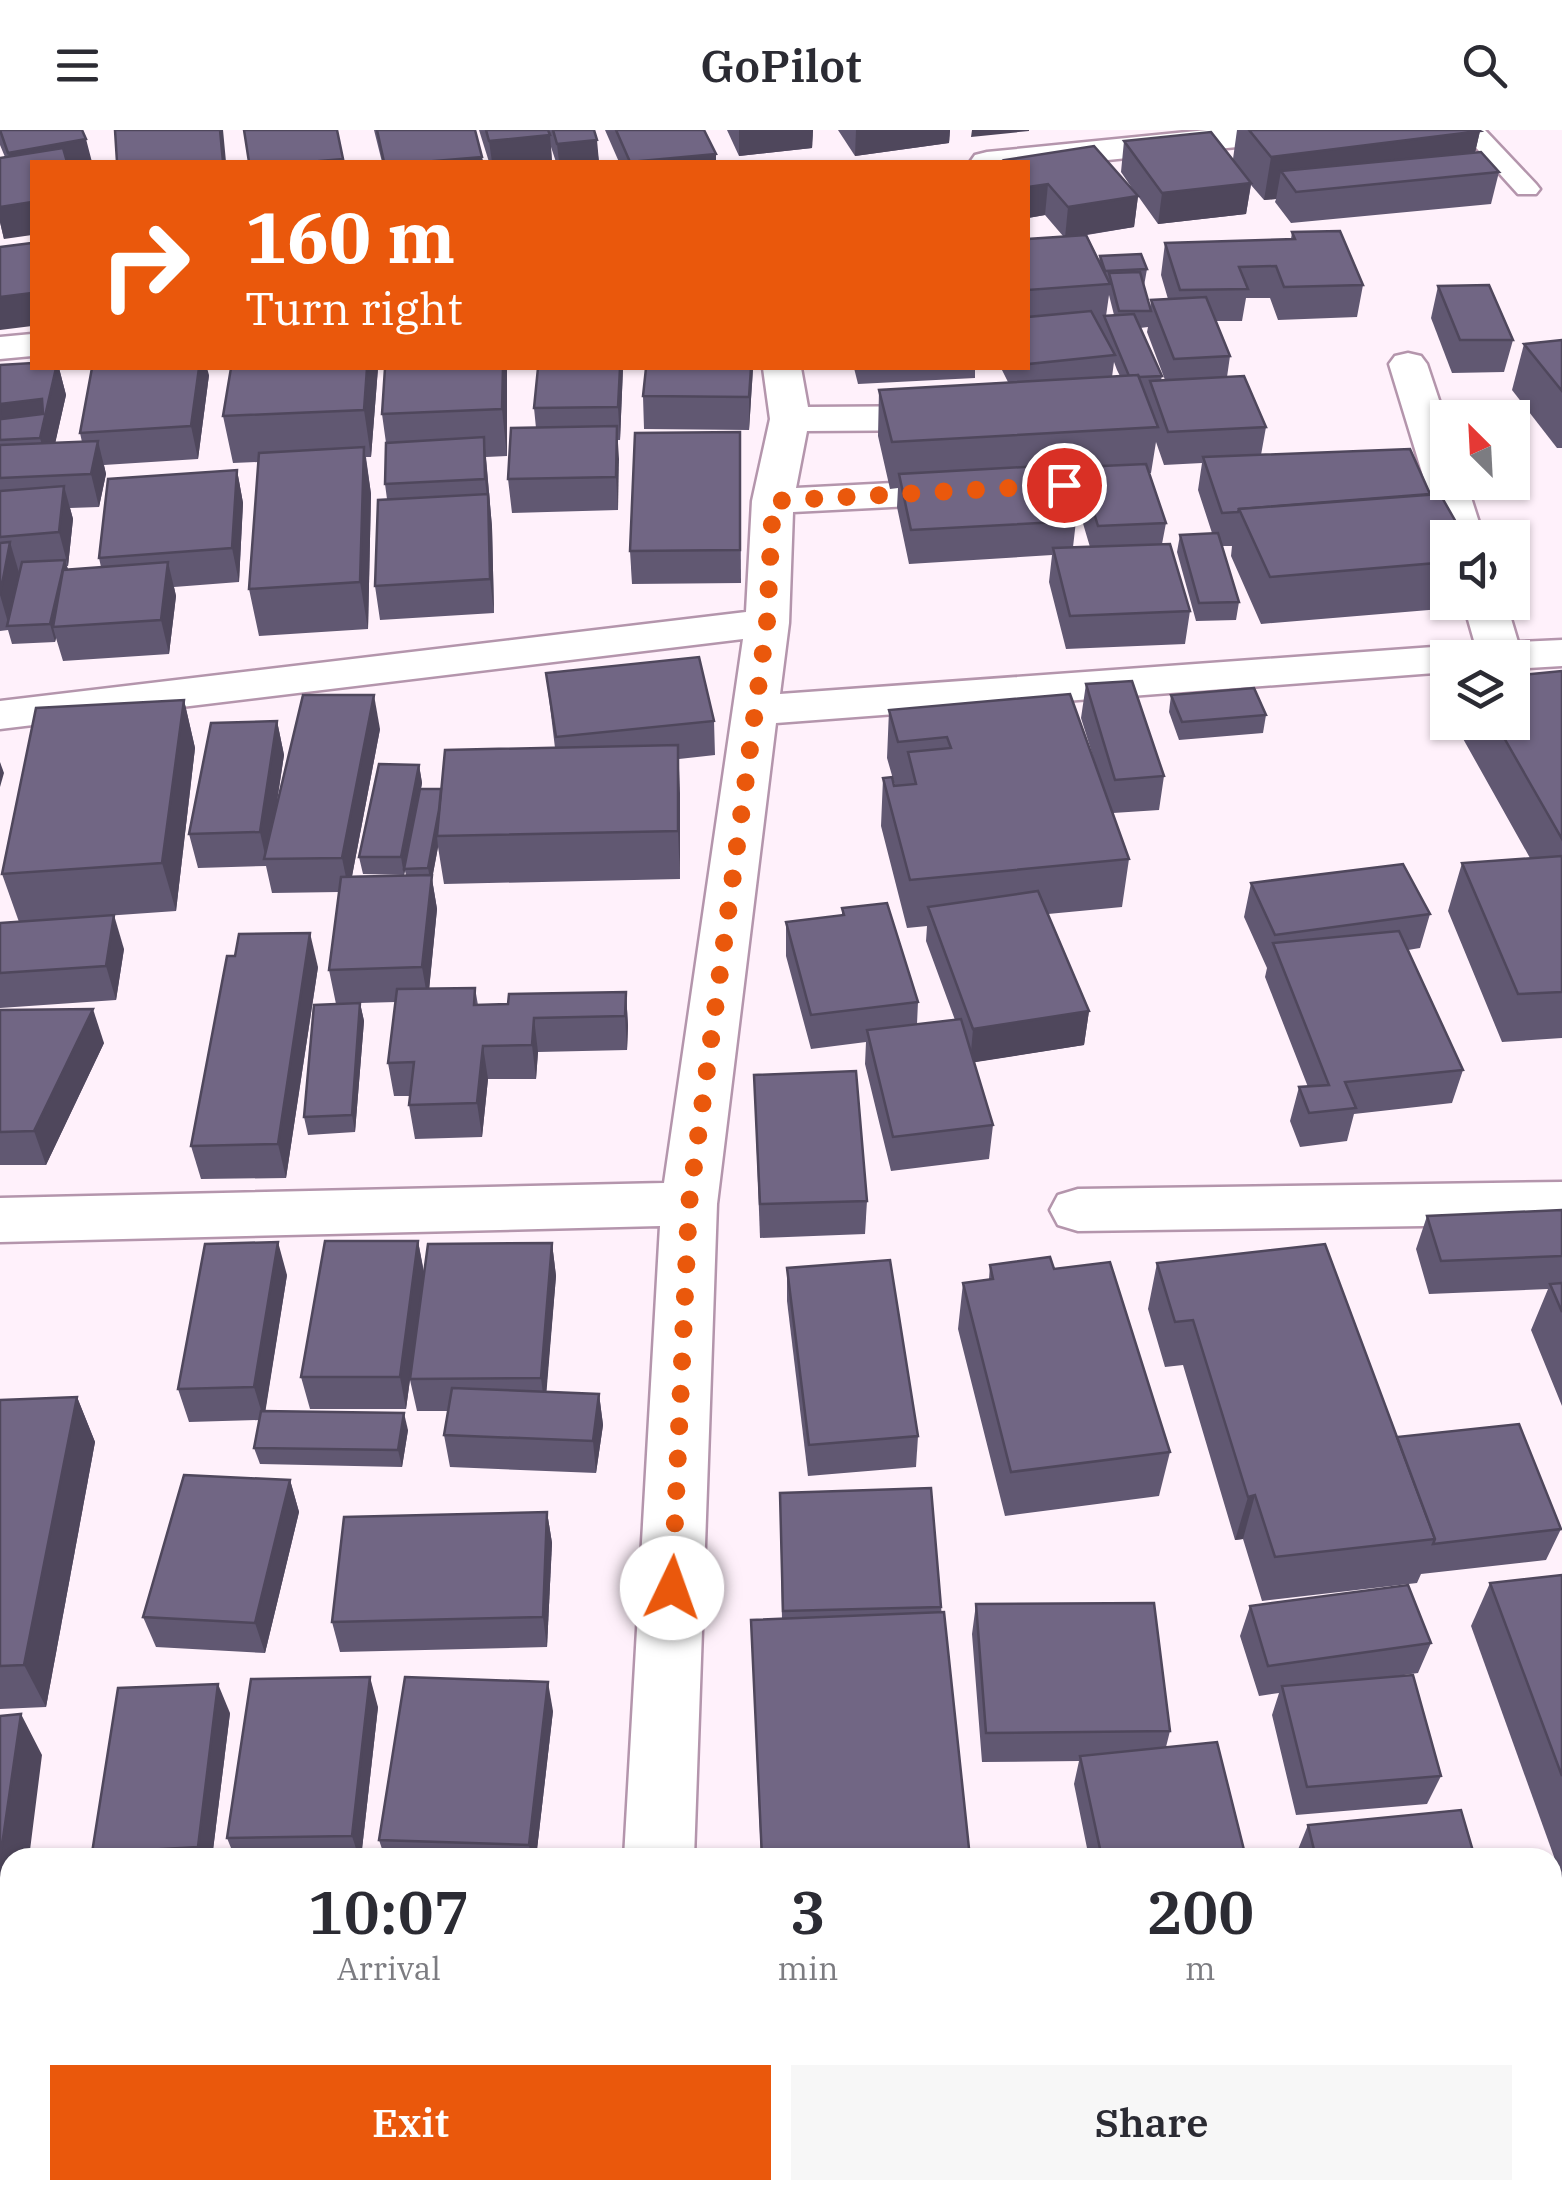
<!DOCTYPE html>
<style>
:root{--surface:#fff;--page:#f7f7f7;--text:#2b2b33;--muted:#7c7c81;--accent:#ea580c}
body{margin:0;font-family:"IBM Plex Serif",serif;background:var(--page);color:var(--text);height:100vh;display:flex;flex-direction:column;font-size:38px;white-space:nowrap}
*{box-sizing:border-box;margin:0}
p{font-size:32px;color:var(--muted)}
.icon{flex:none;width:55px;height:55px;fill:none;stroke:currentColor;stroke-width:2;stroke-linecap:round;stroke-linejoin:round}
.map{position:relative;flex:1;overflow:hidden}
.side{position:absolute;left:0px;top:1718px;width:1562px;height:352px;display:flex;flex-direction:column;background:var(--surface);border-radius:30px 30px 0 0;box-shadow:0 2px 8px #0004}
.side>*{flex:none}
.banner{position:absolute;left:30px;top:30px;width:1000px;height:210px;border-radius:0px;box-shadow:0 2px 8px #0004;background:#ea580c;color:#fff;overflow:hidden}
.needle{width:65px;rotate:336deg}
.buttons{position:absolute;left:1430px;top:270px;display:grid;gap:20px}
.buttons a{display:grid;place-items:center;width:100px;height:100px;border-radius:0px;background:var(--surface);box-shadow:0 2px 8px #0004;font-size:50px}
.pin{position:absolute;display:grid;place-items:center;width:85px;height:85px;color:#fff;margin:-42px;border:5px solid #fff;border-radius:50%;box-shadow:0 2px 10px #0007}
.me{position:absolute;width:110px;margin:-55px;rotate:3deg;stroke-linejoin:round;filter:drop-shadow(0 0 8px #0008)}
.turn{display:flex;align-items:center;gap:35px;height:210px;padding:0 50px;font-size:45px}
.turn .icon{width:130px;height:130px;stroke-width:2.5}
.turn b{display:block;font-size:70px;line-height:85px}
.eta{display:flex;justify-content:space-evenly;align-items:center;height:170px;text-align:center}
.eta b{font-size:60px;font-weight:600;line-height:70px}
.action{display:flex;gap:20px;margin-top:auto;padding:20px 50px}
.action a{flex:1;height:115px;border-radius:0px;background:var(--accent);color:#fff;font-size:40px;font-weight:600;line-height:115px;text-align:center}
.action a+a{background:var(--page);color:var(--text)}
header{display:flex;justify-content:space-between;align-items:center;height:130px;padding:0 50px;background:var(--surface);font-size:45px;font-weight:600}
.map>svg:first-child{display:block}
</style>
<header><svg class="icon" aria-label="menu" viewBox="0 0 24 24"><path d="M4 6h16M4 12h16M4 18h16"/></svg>GoPilot<svg class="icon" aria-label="search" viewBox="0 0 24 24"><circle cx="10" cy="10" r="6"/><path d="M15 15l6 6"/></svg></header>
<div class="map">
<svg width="1562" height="2068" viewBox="0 0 1562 2068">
<rect width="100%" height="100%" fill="#fff1fb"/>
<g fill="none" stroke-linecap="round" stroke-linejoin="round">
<defs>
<polygon id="service" points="1460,0 1485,0 1536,54 1540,59 1536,64 1518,64"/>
<g id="minor">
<polygon points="1207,0 1325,0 1320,7 1308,10 1028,38 1028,32 970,32 975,25 987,22"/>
<polygon points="32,204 32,226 0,229 0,207"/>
<polygon points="1408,223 1421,226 1427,234 1448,297 1448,352 1466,352 1484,408 1448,408 1448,416 1442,408 1389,234 1395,226"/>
<polygon points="763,238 801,238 808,277 952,276 966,280 972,288 966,296 952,300 807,301 796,358 970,349 984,352 990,361 984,370 970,373 793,382 789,493 780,564 1475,514 1463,472 1506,472 1518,512 1562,510 1562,536 1512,539 1512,528 1448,528 1448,542 776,593 717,1074 694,1728 624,1728 660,1096 0,1112 0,1068 664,1053 743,509 0,599 0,571 746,482 752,371 770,289"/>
<polygon points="1562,1052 1562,1094 1078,1101 1058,1095 1050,1080 1058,1065 1078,1059"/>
<polygon points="1552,1969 1562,1973 1562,2068 1535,2068 1531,2060 1552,2060"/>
<polygon points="629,2060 776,2060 773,2068 626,2068"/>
</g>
</defs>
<use href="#service" stroke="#b495ac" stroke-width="5"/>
<use href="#minor" stroke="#b495ac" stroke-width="5"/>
<use href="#service" fill="#fff" fill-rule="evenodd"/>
<use href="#minor" fill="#fff" fill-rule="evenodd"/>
</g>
<g fill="#615872" fill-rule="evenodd">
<polygon points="0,0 32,32 4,109 0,92 0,28 5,27 0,15"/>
<polygon points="374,0 475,0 483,32 382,32"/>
<polygon points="479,0 594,0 599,32 556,32 551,17 552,32 489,32"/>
<polygon points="605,0 704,0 716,32 619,32"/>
<polygon points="727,0 813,0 812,18 739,26"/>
<polygon points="838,0 950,0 949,13 855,26"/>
<path d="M1237,0H1478L1480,1L1475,22H1481L1499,42L1491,74L1291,93L1275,72L1276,69L1264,70L1251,55L1246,84L1158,94L1138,66L1134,97L1087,105L1099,131L1100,126L1141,124L1147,139L1144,156L1150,179L1151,170L1168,169L1161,145L1165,113L1291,109L1292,102L1340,101L1363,155L1357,187L1278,190L1270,168H1246L1242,191H1216L1230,226L1227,247L1244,246L1266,297L1261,325L1410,319L1430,364H1440L1465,408H1448V472H1466L1465,477L1261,494L1231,426L1232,416H1222L1239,472L1236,490L1196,491L1177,422L1180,405L1212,403L1198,360L1202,333L1164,335L1156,312L1151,343H1149L1166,393L1162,414H1170L1190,481L1185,514L1066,519L1049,452L1052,425L909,434L897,377L898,358L890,359L878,306L879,260L1008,252L1001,238H1028V109L1063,106L1045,85L1028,88V32H1005V30L1094,16L1136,64L1121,42L1124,11L1211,2L1233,29ZM1109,165L1114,185L1106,186ZM1148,197L1147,202L1165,250H1161L1162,246L1140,198ZM1114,232L1117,240L1120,246L1112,247ZM1063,348H1079L1076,370L1090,417H1073L1076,391Z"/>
<polygon points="1438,156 1513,210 1504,242 1452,243 1431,188"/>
<polygon points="1562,210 1562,318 1557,318 1512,260 1524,214"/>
<polygon points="0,235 32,238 59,238 66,265 55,313 82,312 80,303 209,245 198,329 104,335 106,344 99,377 70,378 73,389 68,436 67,436 68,439 101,437 99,428 237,340 243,373 239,452 174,457 176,466 169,524 63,531 56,508 55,512 12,514 8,500 0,501"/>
<polygon points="231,238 378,238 371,327 366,327 371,364 368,499 259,506 249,459 259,332 233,333 223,286"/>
<polygon points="385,238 507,238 507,326 486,327 492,397 494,483 380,490 375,456 387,369 385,354 386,313 382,284"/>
<polygon points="538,238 623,238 620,310 618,310 618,380 512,383 508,349 536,298 534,278"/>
<polygon points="646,238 753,238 749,300 644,299 643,266"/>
<polygon points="854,238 975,238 975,248 858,254"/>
<polygon points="740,302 741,453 632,454 630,421"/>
<polygon points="1562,541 1562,908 1502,912 1448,781 1462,733 1530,728 1457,598 1459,592 1512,592"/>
<polygon points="546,543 714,591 715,625 679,629 680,749 444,754 438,717 432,749 437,779 429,859 475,858 478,875 508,874 626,862 628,896 627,920 538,922 536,949 488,949 482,1007 415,1009 409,975 410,966 394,966 388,933 396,872 360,873 364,891 355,1002 308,1005 304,987 336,874 329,840 339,762 272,763 266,736 198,738 189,704 277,591 284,625 276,679 380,599 352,746 406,745 405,741 404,745 363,744 359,727 419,635 422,653 421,659 441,659 555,618"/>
<polygon points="1086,554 1164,646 1159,680 1113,683 1129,729 1122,777 1048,784 1089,881 1084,915 974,932 993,995 989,1029 891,1041 865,934 866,912 811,919 786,826 786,792 842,785 842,778 918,872 917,894 955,890 926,811 927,796 907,798 881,696 883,648 895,656 887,628 889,580 1096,636 1081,588"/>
<polygon points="1171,565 1266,585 1263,603 1179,610 1169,582"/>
<polygon points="184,570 195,618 176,781 19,792 2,744"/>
<polygon points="1251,753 1430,784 1420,818 1408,820 1463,940 1452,973 1354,984 1347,1011 1300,1017 1290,991 1299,957 1308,957 1265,847 1267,838 1244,787"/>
<polygon points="0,793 124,819 116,870 0,878"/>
<polygon points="318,837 286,1048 201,1049 191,1016"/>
<polygon points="0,880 104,913 46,1035 0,1035"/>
<polygon points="754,945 867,1071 865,1104 760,1108"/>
<polygon points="1562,1080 1562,1276 1531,1200 1548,1159 1429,1164 1416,1119 1427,1086"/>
<polygon points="418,1111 424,1142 552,1113 556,1146 546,1261 599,1264 603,1295 596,1343 450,1337 444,1305 448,1281 417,1281 410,1250 406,1279 310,1279 301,1247"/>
<polygon points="1157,1133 1397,1307 1561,1399 1546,1430 1421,1444 1417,1453 1262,1471 1243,1409 1235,1410 1183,1235 1165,1237 1148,1179"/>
<polygon points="990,1135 1054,1139 1170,1322 1159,1366 1005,1386 958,1199 963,1153 989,1149"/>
<polygon points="787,1138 918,1306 916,1337 808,1346 787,1171"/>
<polygon points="287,1145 265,1281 408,1300 402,1337 260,1334 254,1318 260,1290 189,1292 178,1259"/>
<polygon points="77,1267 95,1312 46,1577 0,1579 0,1270"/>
<polygon points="290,1350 299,1382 265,1523 156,1517 143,1487"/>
<polygon points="780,1363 941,1477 970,1728 761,1728 751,1490 782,1489"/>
<polygon points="547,1382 552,1413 547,1517 340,1522 332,1492"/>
<polygon points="1562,1445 1562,1749 1471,1496 1490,1453"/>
<polygon points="976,1474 1170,1601 1166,1617 1246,1728 1089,1728 1074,1654 1079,1631 982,1632 972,1504"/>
<polygon points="1250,1476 1431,1513 1418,1543 1383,1548 1441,1646 1427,1674 1296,1685 1272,1585 1279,1563 1259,1566 1240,1506"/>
<polygon points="378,1577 361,1728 235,1728 227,1708"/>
<polygon points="553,1581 536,1728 385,1728 379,1710"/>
<polygon points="230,1583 212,1728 94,1728 92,1723"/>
<polygon points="1308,1695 1475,1728 1298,1728 1297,1722"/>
<polygon points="10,1956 10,2009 0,2010 0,1957"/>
</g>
<g fill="#4f475c">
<polygon points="220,0 223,0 226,32 223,32"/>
<polygon points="739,0 813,0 812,18 739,26"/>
<polygon points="856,0 950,0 949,13 855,26"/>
<polygon points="972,0 1029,0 1029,1 971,7"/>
<polygon points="1480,1 1470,45 1281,41 1276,69 1264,70 1271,27"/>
<polygon points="550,5 552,32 492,32 489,11"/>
<polygon points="86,9 92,32 32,32 16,54 8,23"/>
<polygon points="597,10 599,32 559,32 557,14"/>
<polygon points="716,24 716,32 640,32"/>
<polygon points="482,27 483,32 423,32"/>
<polygon points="343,29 343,32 309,32"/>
<polygon points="1251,53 1246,84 1158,94 1162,63"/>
<polygon points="1048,54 1045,85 1028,88 1028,57"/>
<polygon points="1138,66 1134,97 1065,108 1068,77"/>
<polygon points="32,72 32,105 4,109 0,92 0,77"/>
<polygon points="32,163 32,196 0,200 0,167"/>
<polygon points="56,238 59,238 66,265 49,341 40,308 1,289 0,274"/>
<polygon points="199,238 207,238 209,245 198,329 191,296"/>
<polygon points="367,238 378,238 371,327 364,280"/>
<polygon points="503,238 507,238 507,326 502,279"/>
<polygon points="620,238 623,238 620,310 618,277"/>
<polygon points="751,238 753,238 749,300 749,267"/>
<polygon points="617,296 619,329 618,380 616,347"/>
<polygon points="484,307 492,397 494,483 490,449 488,377 485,349"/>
<polygon points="98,311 106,344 99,377 91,344"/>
<polygon points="364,317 371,364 368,499 360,452"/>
<polygon points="237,340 243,373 239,452 232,418"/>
<polygon points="64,356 73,389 68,436 59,402"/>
<polygon points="10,412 20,446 9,496 0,465"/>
<polygon points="65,430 70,447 53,497 56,508 55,512 50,494"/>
<polygon points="168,432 176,466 169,524 161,490"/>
<polygon points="374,565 380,599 349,762 342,728"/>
<polygon points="184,570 195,618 176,781 162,733"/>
<polygon points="277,591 284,625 268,729 266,729 260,702"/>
<polygon points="678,615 680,663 680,749 678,701"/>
<polygon points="0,632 4,643 0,657"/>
<polygon points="419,635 422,653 404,745 401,727"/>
<polygon points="443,659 437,706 438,717 432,749 437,779 428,871 422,837 431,754 428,738"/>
<polygon points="114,785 124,819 116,870 106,836"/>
<polygon points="310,803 318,837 286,1048 278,1014"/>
<polygon points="626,862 628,896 627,920 625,886"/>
<polygon points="360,873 364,891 355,1002 352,985"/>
<polygon points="93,879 104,913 46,1035 34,1001"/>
<polygon points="1089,881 1084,915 970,933 973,899"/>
<polygon points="534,888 538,922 536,949 532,915"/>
<polygon points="483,916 488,949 482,1007 477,973"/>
<polygon points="418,1111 424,1144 406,1279 400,1247"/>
<polygon points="278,1112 287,1145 264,1290 254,1257"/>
<polygon points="552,1113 556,1146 545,1280 541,1248"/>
<polygon points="599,1264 603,1295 596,1343 593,1311"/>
<polygon points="77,1267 95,1312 46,1577 24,1535"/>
<polygon points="404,1283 408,1300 402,1337 398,1320"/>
<polygon points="290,1350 299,1382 265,1523 255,1493"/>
<polygon points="1255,1365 1243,1409 1235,1410 1248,1367"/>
<polygon points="547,1382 552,1413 547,1517 543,1487"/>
<polygon points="370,1547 378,1577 361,1728 359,1728 352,1706"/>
<polygon points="548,1552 553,1581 536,1728 531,1728 529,1715"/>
<polygon points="218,1554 230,1583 212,1728 203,1728 198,1717"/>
<polygon points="21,1584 42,1625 29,1728 10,1728 10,1868 0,1943 0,1729"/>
</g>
<g fill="#716684" stroke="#4f475c" stroke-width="2.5" fill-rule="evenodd">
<polygon points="0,0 82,0 86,9 8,23"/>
<polygon points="115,0 220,0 223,32 117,32"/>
<polygon points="244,0 337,0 343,29 309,32 249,32"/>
<polygon points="377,0 475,0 482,27 423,32 384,32"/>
<polygon points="486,0 548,0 550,5 489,11"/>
<polygon points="553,0 594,0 597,10 557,14"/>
<polygon points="616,0 704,0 716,24 630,32"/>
<polygon points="1249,0 1478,0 1480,1 1271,27"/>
<polygon points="1211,2 1251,53 1162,63 1124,11"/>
<polygon points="1094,16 1138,66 1068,77 1048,54 1028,57 1028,32 1008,32 1005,30"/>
<polygon points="63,18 67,32 32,32 32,72 0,77 0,28"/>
<polygon points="1481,22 1499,42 1296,62 1281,41"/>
<polygon points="1340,101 1363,155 1284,157 1276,136 1239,137 1248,159 1180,160 1165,113 1295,109 1292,102"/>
<polygon points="1086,105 1110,154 1028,160 1028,109"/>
<polygon points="32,113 32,163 0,167 0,117"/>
<polygon points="1141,124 1147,139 1105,141 1100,126"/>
<polygon points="1140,142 1151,181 1119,181 1109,143"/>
<polygon points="1489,155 1513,210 1460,210 1438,156"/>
<polygon points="1206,167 1230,226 1174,229 1151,170"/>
<polygon points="1091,181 1115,225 1028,234 1028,187"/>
<polygon points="1134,184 1162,246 1139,247 1138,245 1129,246 1104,186"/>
<polygon points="1562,210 1562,261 1524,214"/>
<path d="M32,233V238H56L40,308L0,310V235ZM42,269L43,284L1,289L0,274Z"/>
<polygon points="92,238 199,238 191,296 80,303"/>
<polygon points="231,238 367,238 364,280 223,286"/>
<polygon points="385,238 503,238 502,279 382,284"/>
<polygon points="538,238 620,238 618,277 534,278"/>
<polygon points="646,238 751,238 749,267 643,266"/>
<polygon points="1138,245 1158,297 892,312 879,260"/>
<polygon points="1244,246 1266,297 1168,302 1150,251"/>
<polygon points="617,296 616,347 508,349 511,298"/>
<polygon points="740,302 740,420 630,421 635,303"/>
<polygon points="484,307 485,349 385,354 386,313"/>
<polygon points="98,311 91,344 0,348 0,315"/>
<polygon points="364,317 360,452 249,459 259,323"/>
<polygon points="1410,319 1430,364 1239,379 1238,382 1222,383 1203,327"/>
<polygon points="1146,334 1166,393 1098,396 1080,337"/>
<polygon points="1059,335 1076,391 911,400 899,344"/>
<polygon points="237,340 232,418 99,428 108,349"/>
<polygon points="64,356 59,402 0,407 0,361"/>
<polygon points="488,364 490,449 375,456 378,370"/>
<polygon points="1440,364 1465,408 1448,408 1448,432 1270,447 1239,379"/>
<polygon points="1218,403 1239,472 1199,473 1180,405"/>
<polygon points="10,412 0,465 0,413"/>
<polygon points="1170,414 1190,481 1070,486 1053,418"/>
<polygon points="65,430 50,494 7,496 22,432"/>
<polygon points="168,432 161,490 53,497 63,440"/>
<polygon points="699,527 714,591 556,607 546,543"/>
<polygon points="1562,541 1562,709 1495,592 1512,592 1512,546"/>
<polygon points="1132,551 1164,646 1115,650 1086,554"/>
<polygon points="1254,558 1266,585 1182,592 1171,565"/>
<polygon points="1070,564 1129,729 910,750 883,648 892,647 894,656 916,654 908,622 951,618 947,607 898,612 889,580"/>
<polygon points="303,565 374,565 342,728 264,729"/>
<polygon points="184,570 162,733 2,744 36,578"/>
<polygon points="277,591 260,702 189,704 211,593"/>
<polygon points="678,615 678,701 437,706 445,620"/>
<polygon points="379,634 419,635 401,727 359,727"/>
<polygon points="420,659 441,659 439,680 428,738 404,739"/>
<polygon points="1562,726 1562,862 1518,864 1462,733"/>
<polygon points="1403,734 1430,784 1275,805 1251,753"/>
<polygon points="432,745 422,837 329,840 341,747"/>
<polygon points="1038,761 1089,881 973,899 928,777"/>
<polygon points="887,773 918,872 811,885 786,792 844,785 842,778"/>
<polygon points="114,785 106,836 0,843 0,793"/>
<polygon points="1399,801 1463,940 1345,952 1356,978 1309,983 1299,957 1329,955 1273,813"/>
<polygon points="310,803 278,1014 191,1016 227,826 235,826 239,804"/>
<polygon points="475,858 474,875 508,874 509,864 626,862 625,886 534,888 532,915 483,916 477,973 409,975 414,932 388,933 397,859"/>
<polygon points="360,873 352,985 304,987 314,875"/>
<polygon points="93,879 34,1001 0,1002 0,880"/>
<polygon points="961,889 993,995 893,1007 867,900"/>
<polygon points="856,941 867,1071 760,1074 754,945"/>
<polygon points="1562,1080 1562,1126 1441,1131 1427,1086"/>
<polygon points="325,1111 418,1111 400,1247 301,1247"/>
<polygon points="278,1112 254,1257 178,1259 205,1114"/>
<polygon points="552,1113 541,1248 410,1249 428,1114"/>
<polygon points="1325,1114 1435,1409 1275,1427 1255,1365 1248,1367 1193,1190 1175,1192 1157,1133"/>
<polygon points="1050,1127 1054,1139 1110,1132 1170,1322 1011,1342 963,1153 993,1149 990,1135"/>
<polygon points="890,1130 918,1306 809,1315 787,1138"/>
<polygon points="1562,1153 1562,1182 1550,1154"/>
<polygon points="452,1258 599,1264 593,1311 444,1305"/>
<polygon points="77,1267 24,1535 0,1536 0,1270"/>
<polygon points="261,1281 404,1283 398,1320 254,1318"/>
<polygon points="1519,1294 1561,1399 1433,1414 1435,1409 1397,1307"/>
<polygon points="184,1345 290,1350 255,1493 143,1487"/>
<polygon points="931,1358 941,1477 783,1481 780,1363"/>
<polygon points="547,1382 543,1487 332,1492 344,1387"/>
<polygon points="1562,1445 1562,1646 1490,1453"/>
<polygon points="1408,1455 1431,1513 1268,1536 1250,1476"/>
<polygon points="1154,1473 1170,1601 986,1603 976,1474"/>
<polygon points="944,1482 970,1728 762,1728 751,1490"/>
<polygon points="1413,1545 1441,1646 1307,1657 1282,1556"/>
<polygon points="370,1547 352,1706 227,1708 251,1549"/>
<polygon points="405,1547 548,1552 529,1715 379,1710"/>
<polygon points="218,1554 198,1717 92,1723 118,1558"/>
<polygon points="21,1584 0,1729 0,1586"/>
<polygon points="1217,1612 1246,1728 1102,1728 1080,1626"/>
<polygon points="1461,1680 1475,1728 1316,1728 1308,1695"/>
<polygon points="10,1956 10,1995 0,1997 0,1957"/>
</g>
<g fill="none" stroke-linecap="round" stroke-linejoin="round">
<polyline stroke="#ea580c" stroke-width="18" stroke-dasharray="0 32.4" points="672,1458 689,1074 767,492 773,371 1064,355"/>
</g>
</svg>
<div class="buttons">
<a><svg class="needle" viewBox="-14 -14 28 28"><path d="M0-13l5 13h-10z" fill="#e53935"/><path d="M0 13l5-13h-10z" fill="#7c7c81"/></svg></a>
<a><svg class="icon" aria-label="sound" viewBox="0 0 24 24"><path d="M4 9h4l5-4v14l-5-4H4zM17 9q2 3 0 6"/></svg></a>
<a><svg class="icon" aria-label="layers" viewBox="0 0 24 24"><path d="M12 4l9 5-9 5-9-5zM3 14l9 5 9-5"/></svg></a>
</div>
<div class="pin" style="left:1064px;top:355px;background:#d93025"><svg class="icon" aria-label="arrive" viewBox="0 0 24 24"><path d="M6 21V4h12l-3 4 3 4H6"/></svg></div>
<svg class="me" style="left:672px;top:1458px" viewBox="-20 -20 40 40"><circle r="19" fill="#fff"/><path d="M0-13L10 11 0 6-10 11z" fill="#ea580c"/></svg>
<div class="banner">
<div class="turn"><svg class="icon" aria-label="right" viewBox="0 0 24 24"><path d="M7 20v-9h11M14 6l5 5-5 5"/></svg><div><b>160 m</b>Turn right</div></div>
</div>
<section class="side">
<div class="eta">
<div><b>10:07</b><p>Arrival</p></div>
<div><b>3</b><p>min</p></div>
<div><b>200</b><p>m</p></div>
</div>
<div class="action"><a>Exit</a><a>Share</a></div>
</section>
</div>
